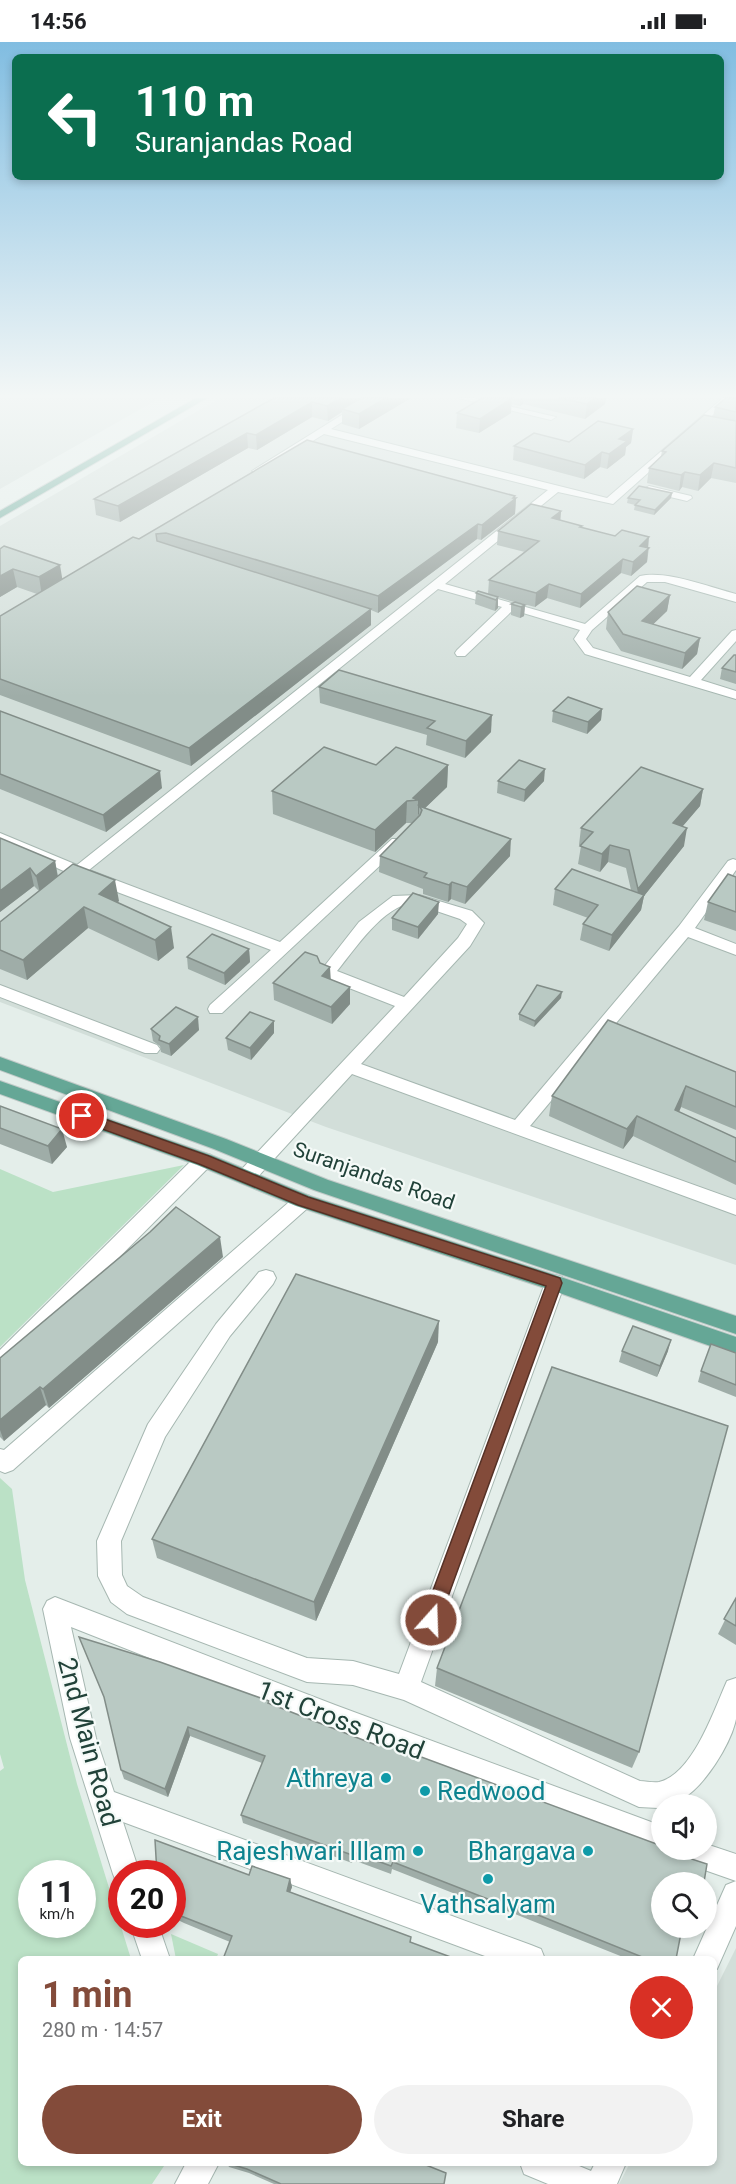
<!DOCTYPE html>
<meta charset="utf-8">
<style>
:root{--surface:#fff;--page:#f2f2f2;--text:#202124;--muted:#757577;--accent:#834b3a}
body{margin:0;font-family:Roboto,sans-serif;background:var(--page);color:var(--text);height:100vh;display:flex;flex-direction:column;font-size:22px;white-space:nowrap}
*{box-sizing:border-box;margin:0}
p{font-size:20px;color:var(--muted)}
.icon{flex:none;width:33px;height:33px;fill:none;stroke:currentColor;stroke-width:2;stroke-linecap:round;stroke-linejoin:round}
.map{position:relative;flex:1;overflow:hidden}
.details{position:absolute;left:18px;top:1914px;width:699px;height:210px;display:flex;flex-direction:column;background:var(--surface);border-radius:9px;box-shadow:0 3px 9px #0003}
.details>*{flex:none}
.hud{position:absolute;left:12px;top:12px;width:712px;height:126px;border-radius:9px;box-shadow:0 3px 9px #0003;background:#0b6e4f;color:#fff;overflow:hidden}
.buttons{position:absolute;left:651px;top:1752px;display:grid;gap:12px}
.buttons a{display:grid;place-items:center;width:66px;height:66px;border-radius:50%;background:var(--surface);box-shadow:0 3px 9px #0003;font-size:30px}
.speed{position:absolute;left:18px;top:1818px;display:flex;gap:12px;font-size:30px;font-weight:700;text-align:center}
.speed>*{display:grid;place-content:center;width:78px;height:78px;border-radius:50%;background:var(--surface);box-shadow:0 3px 9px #0003;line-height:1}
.speed small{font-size:15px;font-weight:400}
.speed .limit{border:9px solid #d22;background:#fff;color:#111}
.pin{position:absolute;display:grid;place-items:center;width:51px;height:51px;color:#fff;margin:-26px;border:3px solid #fff;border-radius:50%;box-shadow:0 2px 6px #0007}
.me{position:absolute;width:66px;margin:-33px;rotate:20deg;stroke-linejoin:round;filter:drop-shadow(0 0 4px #0008)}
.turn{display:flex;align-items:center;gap:21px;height:126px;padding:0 24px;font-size:27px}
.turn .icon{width:78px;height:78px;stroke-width:2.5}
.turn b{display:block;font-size:42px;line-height:51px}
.round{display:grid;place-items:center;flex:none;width:63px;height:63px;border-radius:32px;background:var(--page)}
.summary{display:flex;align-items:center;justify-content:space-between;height:102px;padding:0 24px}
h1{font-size:36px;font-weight:700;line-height:45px;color:var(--accent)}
.primary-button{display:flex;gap:12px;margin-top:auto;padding:12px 24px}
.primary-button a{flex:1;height:69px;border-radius:36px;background:var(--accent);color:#fff;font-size:24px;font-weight:700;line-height:69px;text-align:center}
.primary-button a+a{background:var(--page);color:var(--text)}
.status{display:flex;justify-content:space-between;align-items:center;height:42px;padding:0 30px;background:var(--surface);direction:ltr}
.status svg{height:16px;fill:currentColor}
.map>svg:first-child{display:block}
</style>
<div class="status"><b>14:56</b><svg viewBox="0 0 49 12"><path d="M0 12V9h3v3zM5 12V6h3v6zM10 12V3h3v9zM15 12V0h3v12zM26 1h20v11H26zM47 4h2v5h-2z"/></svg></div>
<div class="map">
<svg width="736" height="2142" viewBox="0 0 736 2142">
<rect width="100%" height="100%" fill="#e4eeea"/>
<g fill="#d2ded9">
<polygon points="0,356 160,356 0,447"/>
<polygon points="220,356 736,356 736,1223 326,1085 0,960 0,484"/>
<polygon points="736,1906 736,2142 619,2142 630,2121 714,2121 714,1950"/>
</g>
<g fill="#bbe1c6" fill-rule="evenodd">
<polygon points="184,1123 0,1305 0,1127 53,1150"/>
<path d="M0,1436L12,1447L25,1538L77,1742L131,1917H21V2121H166L152,2142H0V1729L4,1726L0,1712ZM32,1832H82V1882H32Z"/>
<polygon points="171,1892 218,1912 216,1917 176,1917"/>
</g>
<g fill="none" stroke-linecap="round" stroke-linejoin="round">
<defs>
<g id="minor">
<path d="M369,356H380L331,387L607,456L723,356H732L613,462L558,450L445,542L585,582L640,534C667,528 709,545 736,552V560L665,540H647L592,588L586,597L593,606L690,635L732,589L736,588V599L701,638L736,649V657L585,612L574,597L580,588L513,568L465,614H457L455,611L457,608L502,565L438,547L89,828L280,900L392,797H402L404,800L402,803L222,971H210L208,967L210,963L271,908L80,836L69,844H59L56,841L68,831L0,800V791L77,823L548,448L324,392L261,431L252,429Z"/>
<polygon points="458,356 474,356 556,375 551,378"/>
<polygon points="649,444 691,454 692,456 687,459 645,449 644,447"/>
<path d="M733,817L736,818V828L695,886L736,902V913L688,895L530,1084L736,1158V1173L352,1032L253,1140L246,1142L239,1140L237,1135L239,1130L395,964L321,935L319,931L359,880L393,854L419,853L472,869L484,881L470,904L361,1022L515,1078L679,884L728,819ZM413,861L460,877L467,882L458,896L404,955L337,929C355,907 384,863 413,861Z"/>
<polygon points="0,943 157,1003 160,1007 157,1011 145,1011 0,955"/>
<polygon points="204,1111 211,1113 213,1118 211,1123 7,1328 0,1331 0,1308 197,1113"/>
<polygon points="303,1152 310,1154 313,1159 310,1164 13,1428 5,1431 0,1429 0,1407 4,1408 296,1154"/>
<path d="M266,1228L273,1230L276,1236L273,1242L230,1294L165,1395L121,1499L122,1533L127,1544L143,1555L307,1616L353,1619L399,1632L545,1241L548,1235L555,1233L562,1235L565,1241L421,1640L640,1739C646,1739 653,1741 659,1740C693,1732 714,1668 727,1639L736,1636C736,1649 736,1665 736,1677C731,1702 704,1745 682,1757C674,1762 664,1762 658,1766L639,1765L404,1658L353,1643L307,1640L127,1572L111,1560L98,1534L97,1499L148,1382L216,1282L259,1230Z"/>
<polygon points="55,1555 335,1663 662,1784 662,1808 671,1808 662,1811 335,1689 71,1585 96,1696 114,1750 531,1903 541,1907 545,1917 493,1917 123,1780 140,1832 122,1832 122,1843 117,1842 113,1832 70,1696 43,1567 47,1559"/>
<polygon points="706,1802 736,1812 736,1884 717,1927 714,1928 714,1917 693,1917 726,1843 736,1839 676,1818 673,1808 706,1808"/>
<polygon points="130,1882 158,1882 170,1917 142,1917"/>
<polygon points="186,2121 219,2121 208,2142 175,2142"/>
<polygon points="520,2121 572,2121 591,2129 595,2121 626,2121 617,2142 548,2142 524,2132"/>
</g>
<g id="major">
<polygon points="196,356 207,356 0,476 0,469"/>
<polygon points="0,1015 226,1097 328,1138 736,1274 736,1292 314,1148 214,1107 0,1028"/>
<polygon points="0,1039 211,1113 310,1154 555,1233 736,1295 736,1313 551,1248 296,1164 197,1123 0,1052"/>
</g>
</defs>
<use href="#minor" stroke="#a6b7b1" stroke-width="2"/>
<use href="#major" stroke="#c1cac8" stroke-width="2"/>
<use href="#minor" fill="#fff" fill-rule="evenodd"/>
<use href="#major" fill="#65a796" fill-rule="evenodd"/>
</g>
<g fill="#9fada8">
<polygon points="274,356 411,356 359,387 342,382 342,370 328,379 312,375 257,408 248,406 120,480 96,473 94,457"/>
<polygon points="482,356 606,356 605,362 585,377 523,362 520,364 511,362 511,371 479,391 456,386 457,371"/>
<polygon points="736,356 736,441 711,436 698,449 682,445 679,449 647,441 649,426 661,414 662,409 713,375 715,365"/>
<polygon points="633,387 631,401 626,405 625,413 607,427 600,425 584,437 513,418 514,404 569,400"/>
<polygon points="307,398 516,456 515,472 481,498 477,497 378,571 371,568 371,583 191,724 0,653 0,574 37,552 17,545 0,555 0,507 62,537 139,497"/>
<polygon points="672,451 671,456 654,473 634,468 635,463 627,461 628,456"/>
<polygon points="561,469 560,478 582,484 581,486 649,506 647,520 631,534 621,531 580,566 547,556 535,565 516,560 525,563 524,574 520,576 511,573 511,562 514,560 488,552 489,538 525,510 497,503 498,489"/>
<polygon points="476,551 498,555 498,566 495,569 475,562"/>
<polygon points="670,553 667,569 653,582 700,596 697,612 682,627 621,609 606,587 608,570"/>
<polygon points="736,613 736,642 720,637 722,626"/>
<polygon points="319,645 491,690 465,716 426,703 427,693 320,661"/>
<polygon points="602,667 601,678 587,692 552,680 553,669"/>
<polygon points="0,669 162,746 106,790 0,747"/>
<polygon points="376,723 448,723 447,745 425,766 510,814 465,862 451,857 448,860 423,852 423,847 379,830 380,814 413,781 406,781 375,810 273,772 272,749"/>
<polygon points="498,739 544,739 524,760 497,751"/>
<polygon points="703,747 700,764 682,785 684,804 644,854 641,868 609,909 580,898 583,882 588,876 553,863 555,847 631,848 626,826 608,820 600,830 578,822 581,804 579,803 581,786"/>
<polygon points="0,796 55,819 58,834 119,859 117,860 174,906 158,919 88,886 27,938 0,927 0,880 39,849 34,844 0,870"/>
<polygon points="736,835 736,889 704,878 708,860"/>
<polygon points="438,872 418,897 392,888 392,876"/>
<polygon points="249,907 250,920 225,943 188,927 187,915"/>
<polygon points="320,921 330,925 330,937 350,945 350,962 332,982 274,958 273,941"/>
<polygon points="561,956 534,985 519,978 519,972"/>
<polygon points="274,979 274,991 251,1018 228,1008 226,996"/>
<polygon points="151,987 199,988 171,1014 161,1010 160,1004 153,999"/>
<polygon points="736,1030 736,1088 681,1065 679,1070 736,1096 736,1143 633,1094 623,1107 549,1074 552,1054"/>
<polygon points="0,1064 67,1105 52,1122 0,1102"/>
<polygon points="223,1215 49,1366 46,1363 4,1399 0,1395 0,1316"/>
<polygon points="438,1300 316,1579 157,1516 152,1497"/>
<polygon points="622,1309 668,1309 657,1335 619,1320"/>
<polygon points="736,1311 736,1355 698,1340 701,1329"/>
<polygon points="736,1556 736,1603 718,1592"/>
<polygon points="79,1595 269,1662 662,1840 676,1917 628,1917 497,1865 496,1868 392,1827 391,1832 353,1818 352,1821 243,1781 241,1773 262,1721 190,1694 168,1755 124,1737 121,1728 105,1657"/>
<polygon points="437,1626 639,1710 632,1726 435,1644"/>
<polygon points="172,1832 249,1833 290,1837 292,1845 290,1850 411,1895 411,1900 230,1900 184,1881 172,1875"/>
<polygon points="227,2121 444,2142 274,2142 249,2131 229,2125"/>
</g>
<g fill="#828d88">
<polygon points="341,356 365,356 342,367 342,370 328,379 327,364"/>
<polygon points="386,356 411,356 359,387 359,372"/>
<polygon points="512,356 511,371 479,391 480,377"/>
<polygon points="521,356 524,356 523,362 520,364"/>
<polygon points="595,356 606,356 605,362 585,377 587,362"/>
<polygon points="312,360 312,375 257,408 256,393"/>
<polygon points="633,387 631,401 626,405 625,413 607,427 609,412 619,397"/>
<polygon points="247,391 248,406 120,480 118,464"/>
<polygon points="602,410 600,425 584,437 585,423"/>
<polygon points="714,421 711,436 698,449 700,433"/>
<polygon points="685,430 682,445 679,449 681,433"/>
<polygon points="672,451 671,456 654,473 655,468"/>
<polygon points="515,454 515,457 516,456 515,472 481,498 482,483"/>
<polygon points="561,469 560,483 552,476"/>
<polygon points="478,482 477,497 378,571 378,554"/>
<polygon points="649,495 647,520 631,534 633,520 640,504"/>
<polygon points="623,517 621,531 580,566 581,552"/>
<polygon points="60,523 63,541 42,554 39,535"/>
<polygon points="13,527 17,545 0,555 0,534"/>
<polygon points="549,542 547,556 535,565 536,551"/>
<polygon points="670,553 667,569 639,596 642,579"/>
<polygon points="498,555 498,566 495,569 496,558"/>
<polygon points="525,563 524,574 520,576 521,565"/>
<polygon points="371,567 371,583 191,724 189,706"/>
<polygon points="700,596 697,612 682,627 685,611"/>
<polygon points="602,667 601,678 587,692 588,680"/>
<polygon points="492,673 491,690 465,716 466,699"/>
<polygon points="448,723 447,745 422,769 419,764 419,772 418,773 418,758 413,756"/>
<polygon points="545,727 544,739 524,760 525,748"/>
<polygon points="160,729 162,746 106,790 103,773"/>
<polygon points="703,747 700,764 670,799 673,781"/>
<polygon points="407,759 406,781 375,810 375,788"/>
<polygon points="687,786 684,804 644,854 641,868 609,909 612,893 635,864 638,847"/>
<polygon points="511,797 510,814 465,862 467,845"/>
<polygon points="610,803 608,820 600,830 602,812"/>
<polygon points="55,819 58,837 40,851 36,834"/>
<polygon points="30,826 34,844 0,870 0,849"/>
<polygon points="115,838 119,859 103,873 99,852"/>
<polygon points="452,840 451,857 448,860 449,843"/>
<polygon points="439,860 438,872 418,897 418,885"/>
<polygon points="84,865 88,886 27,938 23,918"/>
<polygon points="171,885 174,906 158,919 155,898"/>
<polygon points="249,907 250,920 225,943 224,931"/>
<polygon points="330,925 331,941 322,934"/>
<polygon points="350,945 350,962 332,982 331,965"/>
<polygon points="562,950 561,956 534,985 535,979"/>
<polygon points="198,975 199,988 171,1014 169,1002"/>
<polygon points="274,979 274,991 251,1018 250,1006"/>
<polygon points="686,1044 681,1065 671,1089 675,1068"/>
<polygon points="637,1074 633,1094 623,1107 627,1087"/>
<polygon points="62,1087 67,1105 52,1122 48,1104"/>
<polygon points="220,1195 223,1215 49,1366 43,1347"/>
<polygon points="439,1279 438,1300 316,1579 314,1560"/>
<polygon points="671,1298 668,1309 657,1335 660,1324"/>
<polygon points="40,1345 46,1363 4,1399 0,1388 0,1378"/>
<polygon points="188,1685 190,1694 168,1755 165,1747"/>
<polygon points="290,1837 292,1845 288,1856 287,1849"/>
</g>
<g fill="#b9c9c3" stroke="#828d88" stroke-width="1.5">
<polygon points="274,356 341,356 327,364 312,360 256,393 247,391 118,464 94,457"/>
<polygon points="361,356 386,356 359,372 342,367"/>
<polygon points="482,356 512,356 480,377 457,371"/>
<polygon points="559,356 595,356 587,362"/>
<polygon points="726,356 736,356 736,370 715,365"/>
<polygon points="704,373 736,379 736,426 714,421 700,433 685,430 681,433 649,426 666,410 662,409"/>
<polygon points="598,379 633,387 619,397 627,399 609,412 602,410 585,423 514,404 534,391 569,400"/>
<polygon points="307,398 515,454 513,456 516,456 482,483 478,482 378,554 166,491 156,492 157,499 371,567 189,706 0,637 0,574 133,495 139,497"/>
<polygon points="639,444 672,451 655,468 635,463 640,458 628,456"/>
<polygon points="531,462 561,469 552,476 582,484 580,485 615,494 622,488 649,495 640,504 649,506 633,520 623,517 581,552 549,542 536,551 489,538 539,499 498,489"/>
<polygon points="4,504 60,523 39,535 13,527 0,534 0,507"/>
<polygon points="637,544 670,553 642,579 700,596 685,611 623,592 608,570"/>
<polygon points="478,549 498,555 496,558 476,551"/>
<polygon points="515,560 525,563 521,565 511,562"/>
<polygon points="734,613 736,613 736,630 722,626"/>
<polygon points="339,628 492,673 466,699 427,686 435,679 319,645"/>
<polygon points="568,655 602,667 588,680 553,669"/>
<polygon points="0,669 160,729 103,773 0,732"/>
<polygon points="324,705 376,723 396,705 448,723 413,756 418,758 407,759 375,788 272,749"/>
<polygon points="519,718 545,727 525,748 498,739"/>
<polygon points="641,725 703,747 673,781 687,786 638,847 629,808 610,803 602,812 580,804 593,790 581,786"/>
<polygon points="419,764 511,797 467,845 452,840 449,843 424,835 427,831 380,814 420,773 422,768"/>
<polygon points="0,796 55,819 36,834 30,826 0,849"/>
<polygon points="73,822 115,838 99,852 171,885 155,898 84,865 23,918 0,908 0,880"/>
<polygon points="572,827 644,853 612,893 583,882 598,863 555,847"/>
<polygon points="728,832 736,835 736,870 708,860"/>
<polygon points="413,851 439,860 418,885 392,876"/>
<polygon points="212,892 249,907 224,931 187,915"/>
<polygon points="305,910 317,914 320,921 330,925 322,934 350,945 331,965 273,941"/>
<polygon points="537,943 562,950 535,979 519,972"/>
<polygon points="176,965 198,975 169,1002 159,998 160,994 151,987"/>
<polygon points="250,970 274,979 250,1006 226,996"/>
<polygon points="608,978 736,1030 736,1065 686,1044 675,1068 736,1096 736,1120 637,1074 627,1087 552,1054"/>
<polygon points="0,1064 62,1087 48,1104 0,1086"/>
<polygon points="176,1165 220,1195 43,1347 40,1345 0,1378 0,1316 150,1190"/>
<polygon points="296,1232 439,1279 314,1560 152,1497"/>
<polygon points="633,1284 671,1298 660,1324 622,1309"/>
<polygon points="711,1302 736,1311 736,1343 701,1329"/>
<polygon points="552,1325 728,1384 639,1710 437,1626"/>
<polygon points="736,1556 736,1584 724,1577"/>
<polygon points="79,1595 160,1620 269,1659 268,1661 376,1703 378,1699 662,1804 662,1808 677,1808 679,1813 707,1822 704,1840 662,1840 662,1886 682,1886 676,1917 647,1917 543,1875 499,1858 498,1861 393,1820 391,1824 353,1810 352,1813 241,1773 265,1714 188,1685 165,1747 121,1728 104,1655"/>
<polygon points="155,1798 249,1833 252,1824 290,1837 287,1849 411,1895 410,1900 456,1917 223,1917 232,1894 181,1874 172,1869 172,1832 157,1832"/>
<polygon points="227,2121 421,2121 446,2131 444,2142 281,2142 247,2127"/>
</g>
<linearGradient id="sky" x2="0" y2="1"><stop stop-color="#81bde1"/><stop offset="0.54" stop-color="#f3f7f6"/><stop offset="1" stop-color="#f3f7f6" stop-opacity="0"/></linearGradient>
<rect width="736" height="655" fill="url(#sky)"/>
<polygon fill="#834b3a" stroke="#553126" stroke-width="1.5" points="82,1069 209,1114 308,1155 560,1236 562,1241 437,1585 431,1587 424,1585 422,1578 546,1244 298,1163 199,1122 77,1078 75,1074 77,1070"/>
<g fill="#0f9aa8" stroke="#f5faf8" stroke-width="2">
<circle cx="386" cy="1736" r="6"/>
<circle cx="425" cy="1749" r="6"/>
<circle cx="418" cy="1809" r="6"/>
<circle cx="588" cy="1809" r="6"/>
<circle cx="488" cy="1837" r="6"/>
</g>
<g text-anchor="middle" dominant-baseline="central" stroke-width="4.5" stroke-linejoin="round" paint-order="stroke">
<g font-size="21" fill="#214239" stroke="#f5faf8">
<text transform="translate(374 1134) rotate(19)">Suranjandas Road</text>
</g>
<g font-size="26" fill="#214239" stroke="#f5faf8">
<text transform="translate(341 1678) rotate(21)">1st Cross Road</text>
<text transform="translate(89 1700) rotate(75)">2nd Main Road</text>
</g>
<g font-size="26" fill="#0d838f" stroke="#f5faf8" text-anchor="end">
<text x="374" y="1736">Athreya</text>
<text x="437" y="1749" text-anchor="start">Redwood</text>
<text x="406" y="1809">Rajeshwari Illam</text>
<text x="576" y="1809">Bhargava</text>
<text x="488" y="1862" text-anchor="middle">Vathsalyam</text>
</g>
</g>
</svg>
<div class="buttons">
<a><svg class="icon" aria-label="sound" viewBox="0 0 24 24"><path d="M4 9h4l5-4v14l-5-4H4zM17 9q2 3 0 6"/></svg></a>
<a><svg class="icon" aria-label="search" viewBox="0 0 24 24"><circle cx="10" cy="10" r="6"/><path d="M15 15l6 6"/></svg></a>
</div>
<div class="speed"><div>11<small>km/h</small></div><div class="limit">20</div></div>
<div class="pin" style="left:82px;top:1074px;background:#d93025"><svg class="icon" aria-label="arrive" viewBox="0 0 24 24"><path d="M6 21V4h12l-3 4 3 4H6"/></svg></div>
<svg class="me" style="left:431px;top:1578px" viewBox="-20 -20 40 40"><circle r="17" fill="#834b3a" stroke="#fff" stroke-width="3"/><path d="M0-11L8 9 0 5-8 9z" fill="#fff"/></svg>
<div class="hud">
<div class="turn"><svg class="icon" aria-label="left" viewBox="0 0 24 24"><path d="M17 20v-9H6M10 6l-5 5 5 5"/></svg><div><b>110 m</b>Suranjandas Road</div></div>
</div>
<section class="details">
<div class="summary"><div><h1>1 min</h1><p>280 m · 14:57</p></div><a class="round" style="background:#d93025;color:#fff"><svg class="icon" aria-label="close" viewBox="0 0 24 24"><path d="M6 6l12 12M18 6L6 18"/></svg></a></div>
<div class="primary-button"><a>Exit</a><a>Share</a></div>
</section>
</div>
